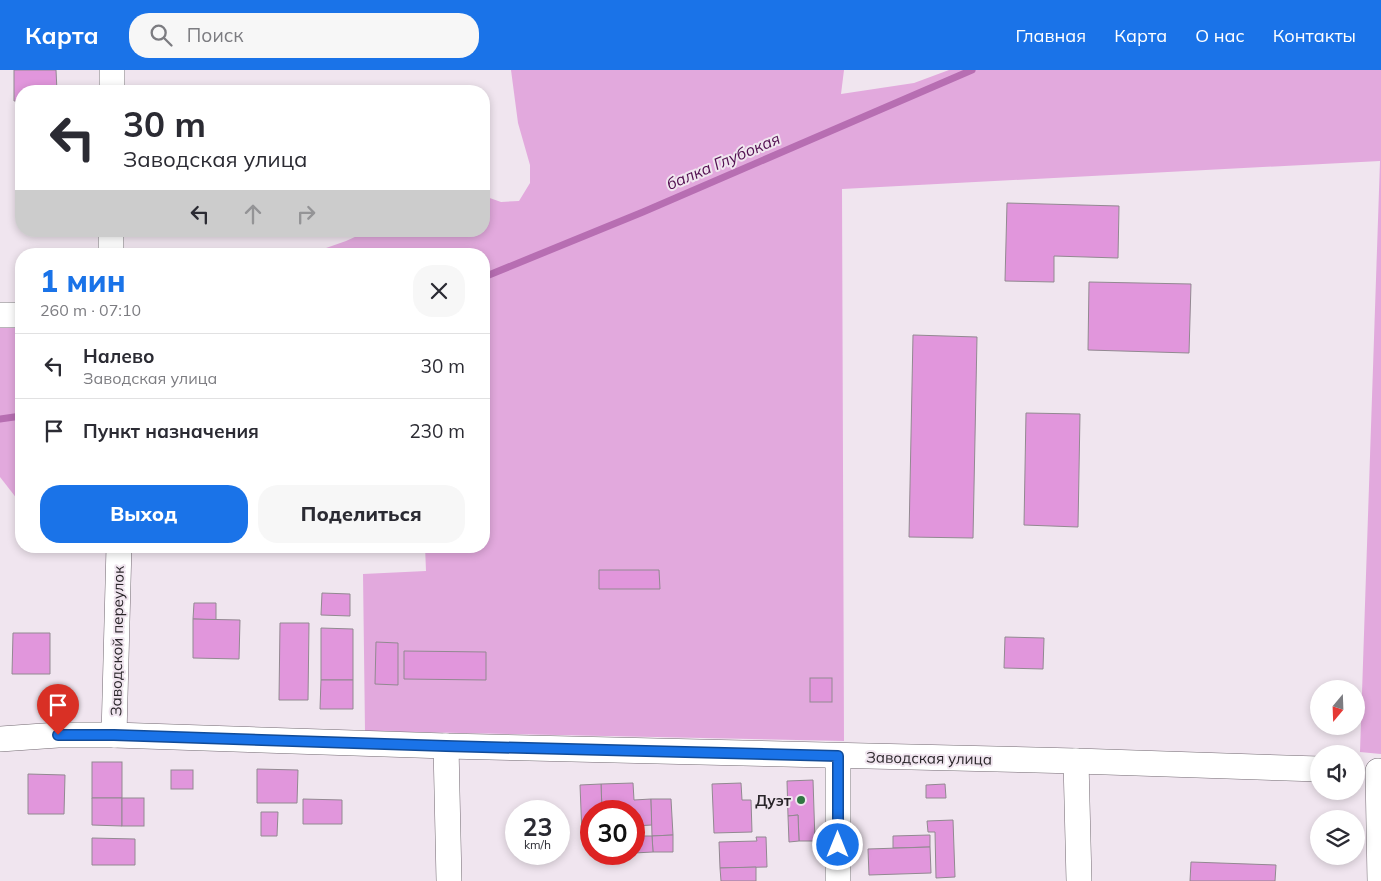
<!DOCTYPE html>
<html lang="ru">
<meta charset="utf-8">
<style>
:root{--surface:#fff;--page:#f7f7f7;--text:#2b2b33;--muted:#7c7c81;--line:#e1e1e2;--accent:#1a73e8}
body{margin:0;font-family:Mulish,sans-serif;background:var(--page);color:var(--text);height:100vh;display:flex;flex-direction:column;font-size:19px;white-space:nowrap}
*{box-sizing:border-box;margin:0}
p{font-size:16px;color:var(--muted)}
.icon{flex:none;width:28px;height:28px;fill:none;stroke:currentColor;stroke-width:2;stroke-linecap:round;stroke-linejoin:round}
.map{position:relative;flex:1;overflow:hidden}
.sheet{position:absolute;left:15px;top:178px;width:475px;height:305px;display:flex;flex-direction:column;background:var(--surface);border-radius:20px;box-shadow:0 2px 8px #0003}
.sheet>*{flex:none}
.banner{position:absolute;left:15px;top:15px;width:475px;height:152px;border-radius:20px;box-shadow:0 2px 8px #0003;background:#fff;color:var(--text);overflow:hidden}
.needle{width:32px;rotate:199deg}
.buttons{position:absolute;left:1310px;top:610px;display:grid;gap:10px}
.buttons a{display:grid;place-items:center;width:55px;height:55px;border-radius:50%;background:var(--surface);box-shadow:0 2px 8px #0003;font-size:25px}
.speed{position:absolute;left:505px;top:730px;display:flex;gap:10px;font-size:25px;font-weight:700;text-align:center}
.speed>*{display:grid;place-content:center;width:65px;height:65px;border-radius:50%;background:var(--surface);box-shadow:0 2px 8px #0003;line-height:1}
.speed small{font-size:12px;font-weight:400}
.speed .limit{border:8px solid #d22;background:#fff;color:#111}
.pin{position:absolute;display:grid;place-items:center;width:42px;height:42px;color:#fff;margin:-51px -21px;border-radius:50% 50% 50% 0;rotate:-45deg;box-shadow:0 0 5px #0007}
.pin .icon{rotate:45deg}
.me{position:absolute;width:55px;margin:-28px;rotate:0deg;stroke-linejoin:round;filter:drop-shadow(0 0 4px #0008)}
.turn{display:flex;align-items:center;gap:18px;height:105px;padding:0 25px;font-size:22px}
.turn .icon{width:65px;height:65px;stroke-width:2.5}
.turn b{display:block;font-size:35px;line-height:42px}
.lanes{display:flex;align-items:center;height:48px;padding:0 25px;background:#0003;justify-content:center;gap:25px;direction:ltr}
.lanes .off{opacity:.35}
.round{display:grid;place-items:center;flex:none;width:52px;height:52px;border-radius:20px;background:var(--page)}
.overview{display:flex;align-items:center;justify-content:space-between;height:85px;padding:0 25px}
h1{font-size:30px;font-weight:800;line-height:38px;color:var(--accent)}
.action{display:flex;gap:10px;margin-top:auto;padding:10px 25px}
.action a{flex:1;height:58px;border-radius:20px;background:var(--accent);color:#fff;font-size:20px;font-weight:800;line-height:58px;text-align:center}
.action a+a{background:var(--page);color:var(--text)}
ul{padding:0;list-style:none}
li{display:flex;align-items:center;gap:15px;height:65px;padding:0 25px;border-top:1px solid var(--line)}
li div{flex:1}
li b{display:block;font-size:19px}
li em{font-style:normal}
header{display:flex;align-items:center;gap:30px;box-sizing:border-box;height:70px;padding:0 25px;background:var(--accent);color:#fff}
header strong{font-size:24px}
nav{display:flex;gap:28px;margin-inline-start:auto;font-size:18px}
.search{width:350px;height:45px;background:var(--page);display:flex;align-items:center;gap:12px;box-sizing:border-box;padding:0 18px;border-radius:20px;color:var(--muted);font-size:19px}
.map>svg:first-child{display:block}
</style>
<header>
<strong>Карта</strong>
<div class="search"><svg class="icon" aria-label="search" viewBox="0 0 24 24"><circle cx="10" cy="10" r="6"/><path d="M15 15l6 6"/></svg>Поиск</div>
<nav><a>Главная</a><a>Карта</a><a>О нас</a><a>Контакты</a></nav>
</header>
<div class="map">
<svg width="1381" height="811" viewBox="0 0 1381 811">
<rect width="100%" height="100%" fill="#f0e5ef"/>
<g fill="#e2a9dd">
<polygon points="511,0 844,0 841,24 914,13 949,0 1381,0 1381,684 1360,682 1380,91 842,119 844,671 365,661 363,504 426,501 425,476 484,476 484,184 309,184 346,171 368,161 484,161 484,126 501,132 519,131 530,113 530,95 518,53"/>
<polygon points="0,256 21,256 21,434 0,407"/>
</g>
<g fill="none" stroke-linecap="round" stroke-linejoin="round">
<g stroke="#b76eb2" stroke-width="7">
<polyline points="484,207 643,142 972,0"/>
<polyline points="0,349 21,346"/>
</g>
</g>
<g fill="#e196dc" stroke="#928991">
<polygon points="14,0 56,0 57,21 21,21 21,31 14,31"/>
<polygon points="1007,133 1119,136 1118,188 1054,186 1054,212 1005,211"/>
<polygon points="1089,212 1191,214 1189,283 1088,280"/>
<polygon points="913,265 977,267 973,468 909,467"/>
<polygon points="1026,343 1080,344 1078,457 1024,455"/>
<polygon points="599,500 659,500 660,519 599,519"/>
<polygon points="322,523 350,524 350,546 321,545"/>
<polygon points="194,533 216,533 216,550 193,549"/>
<polygon points="193,549 240,550 239,589 193,588"/>
<polygon points="280,553 309,553 308,630 279,630"/>
<polygon points="321,558 353,559 353,610 321,610"/>
<polygon points="13,563 50,563 50,604 12,604"/>
<polygon points="1005,567 1044,568 1043,599 1004,598"/>
<polygon points="376,572 398,573 398,615 375,614"/>
<polygon points="404,581 486,582 486,610 404,609"/>
<rect x="810" y="608" width="22" height="24"/>
<polygon points="321,610 353,610 353,639 320,639"/>
<rect x="92" y="692" width="30" height="36"/>
<polygon points="257,699 298,700 297,733 257,733"/>
<rect x="171" y="700" width="22" height="19"/>
<polygon points="28,704 65,705 64,744 28,744"/>
<polygon points="813,710 815,771 799,771 798,745 788,746 787,711"/>
<polygon points="633,713 634,730 651,729 652,755 634,756 634,741 602,741 601,714"/>
<polygon points="741,713 742,730 751,730 752,762 714,763 712,714"/>
<polygon points="601,714 602,741 591,741 591,764 582,765 580,715"/>
<polygon points="945,714 946,728 926,728 926,715"/>
<polygon points="92,728 122,728 122,756 92,755"/>
<rect x="122" y="728" width="22" height="28"/>
<polygon points="303,729 342,730 342,754 303,754"/>
<polygon points="651,729 671,729 673,765 652,766"/>
<polygon points="261,742 278,742 277,766 261,766"/>
<polygon points="798,745 799,771 789,772 788,746"/>
<polygon points="953,750 955,807 936,808 935,762 928,762 927,751"/>
<polygon points="673,765 673,782 653,782 652,766"/>
<polygon points="930,765 930,777 893,778 893,766"/>
<polygon points="634,766 652,766 653,782 634,783"/>
<polygon points="756,767 766,767 767,797 720,798 719,772 757,771"/>
<polygon points="92,768 135,769 135,795 92,795"/>
<polygon points="930,777 931,803 869,805 868,779"/>
<polygon points="1191,792 1276,795 1275,811 1190,811"/>
<polygon points="756,797 756,811 721,811 720,798"/>
</g>
<g fill="none" stroke-linecap="round" stroke-linejoin="round">
<defs>
<g id="minor">
<polyline points="112,21 112,0"/>
<polyline points="111,184 111,161"/>
<polyline points="0,245 21,245"/>
<polyline points="114,665 119,476"/>
<polyline points="0,669 58,665 114,665 446,676 1076,691 1319,699"/>
<polyline points="446,676 449,811"/>
<polyline points="838,686 838,811"/>
<polyline points="1076,691 1079,811"/>
<polyline points="1378,701 1380,811"/>
</g>
</defs>
<use href="#minor" stroke="#736a72" stroke-width="26"/>
<use href="#minor" stroke="#fff" stroke-width="25"/>
</g>
<g fill="none" stroke-linecap="round" stroke-linejoin="round">
<defs>
<polyline id="route" points="58,665 114,665 446,676 838,686 838,775"/>
</defs>
<use href="#route" stroke="#114b97" stroke-width="12"/>
<use href="#route" stroke="#1a73e8" stroke-width="9"/>
</g>
<circle fill="#307642" stroke="#f0e5ef" stroke-width="2" cx="801" cy="730" r="5"/>
<g text-anchor="middle" dominant-baseline="central" stroke-width="4" stroke-linejoin="round" paint-order="stroke">
<g font-size="15" fill="#292529" stroke="#f0e5ef">
<text transform="translate(117 571) rotate(-89)">Заводской переулок</text>
<text transform="translate(929 688) rotate(1)">Заводская улица</text>
</g>
<g font-size="15" font-weight="bold" fill="#292529" stroke="#f0e5ef" text-anchor="end">
<text x="791" y="730">Дуэт</text>
</g>
<g font-size="16" font-style="italic" fill="#520f50" stroke="#f0e5ef">
<text transform="translate(723 91) rotate(-23)">балка Глубокая</text>
</g>
</g>
</svg>
<div class="buttons">
<a><svg class="needle" viewBox="-14 -14 28 28"><path d="M0-13l5 13h-10z" fill="#e53935"/><path d="M0 13l5-13h-10z" fill="#7c7c81"/></svg></a>
<a><svg class="icon" aria-label="sound" viewBox="0 0 24 24"><path d="M4 9h4l5-4v14l-5-4H4zM17 9q2 3 0 6"/></svg></a>
<a><svg class="icon" aria-label="layers" viewBox="0 0 24 24"><path d="M12 4l9 5-9 5-9-5zM3 14l9 5 9-5"/></svg></a>
</div>
<div class="speed"><div>23<small>km/h</small></div><div class="limit">30</div></div>
<div class="pin" style="left:58px;top:665px;background:#d93025"><svg class="icon" aria-label="arrive" viewBox="0 0 24 24"><path d="M6 21V4h12l-3 4 3 4H6"/></svg></div>
<svg class="me" style="left:838px;top:775px" viewBox="-20 -20 40 40"><circle r="17" fill="#1a73e8" stroke="#fff" stroke-width="3"/><path d="M0-11L8 9 0 5-8 9z" fill="#fff"/></svg>
<div class="banner">
<div class="turn"><svg class="icon" aria-label="left" viewBox="0 0 24 24"><path d="M17 20v-9H6M10 6l-5 5 5 5"/></svg><div><b>30 m</b>Заводская улица</div></div>
<div class="lanes"><svg class="icon" aria-label="left" viewBox="0 0 24 24"><path d="M17 20v-9H6M10 6l-5 5 5 5"/></svg><svg class="icon off" aria-label="ahead" viewBox="0 0 24 24"><path d="M12 20V5M6 11l6-6 6 6"/></svg><svg class="icon off" aria-label="right" viewBox="0 0 24 24"><path d="M7 20v-9h11M14 6l5 5-5 5"/></svg></div>
</div>
<section class="sheet">
<div class="overview"><div><h1>1 мин</h1><p>260 m · 07:10</p></div><a class="round"><svg class="icon" aria-label="close" viewBox="0 0 24 24"><path d="M6 6l12 12M18 6L6 18"/></svg></a></div>
<ul>
<li><svg class="icon" aria-label="left" viewBox="0 0 24 24"><path d="M17 20v-9H6M10 6l-5 5 5 5"/></svg><div><b>Налево</b><p>Заводская улица</p></div><em>30 m</em></li>
<li><svg class="icon" aria-label="arrive" viewBox="0 0 24 24"><path d="M6 21V4h12l-3 4 3 4H6"/></svg><div><b>Пункт назначения</b></div><em>230 m</em></li>
</ul>
<div class="action"><a>Выход</a><a>Поделиться</a></div>
</section>
</div>
